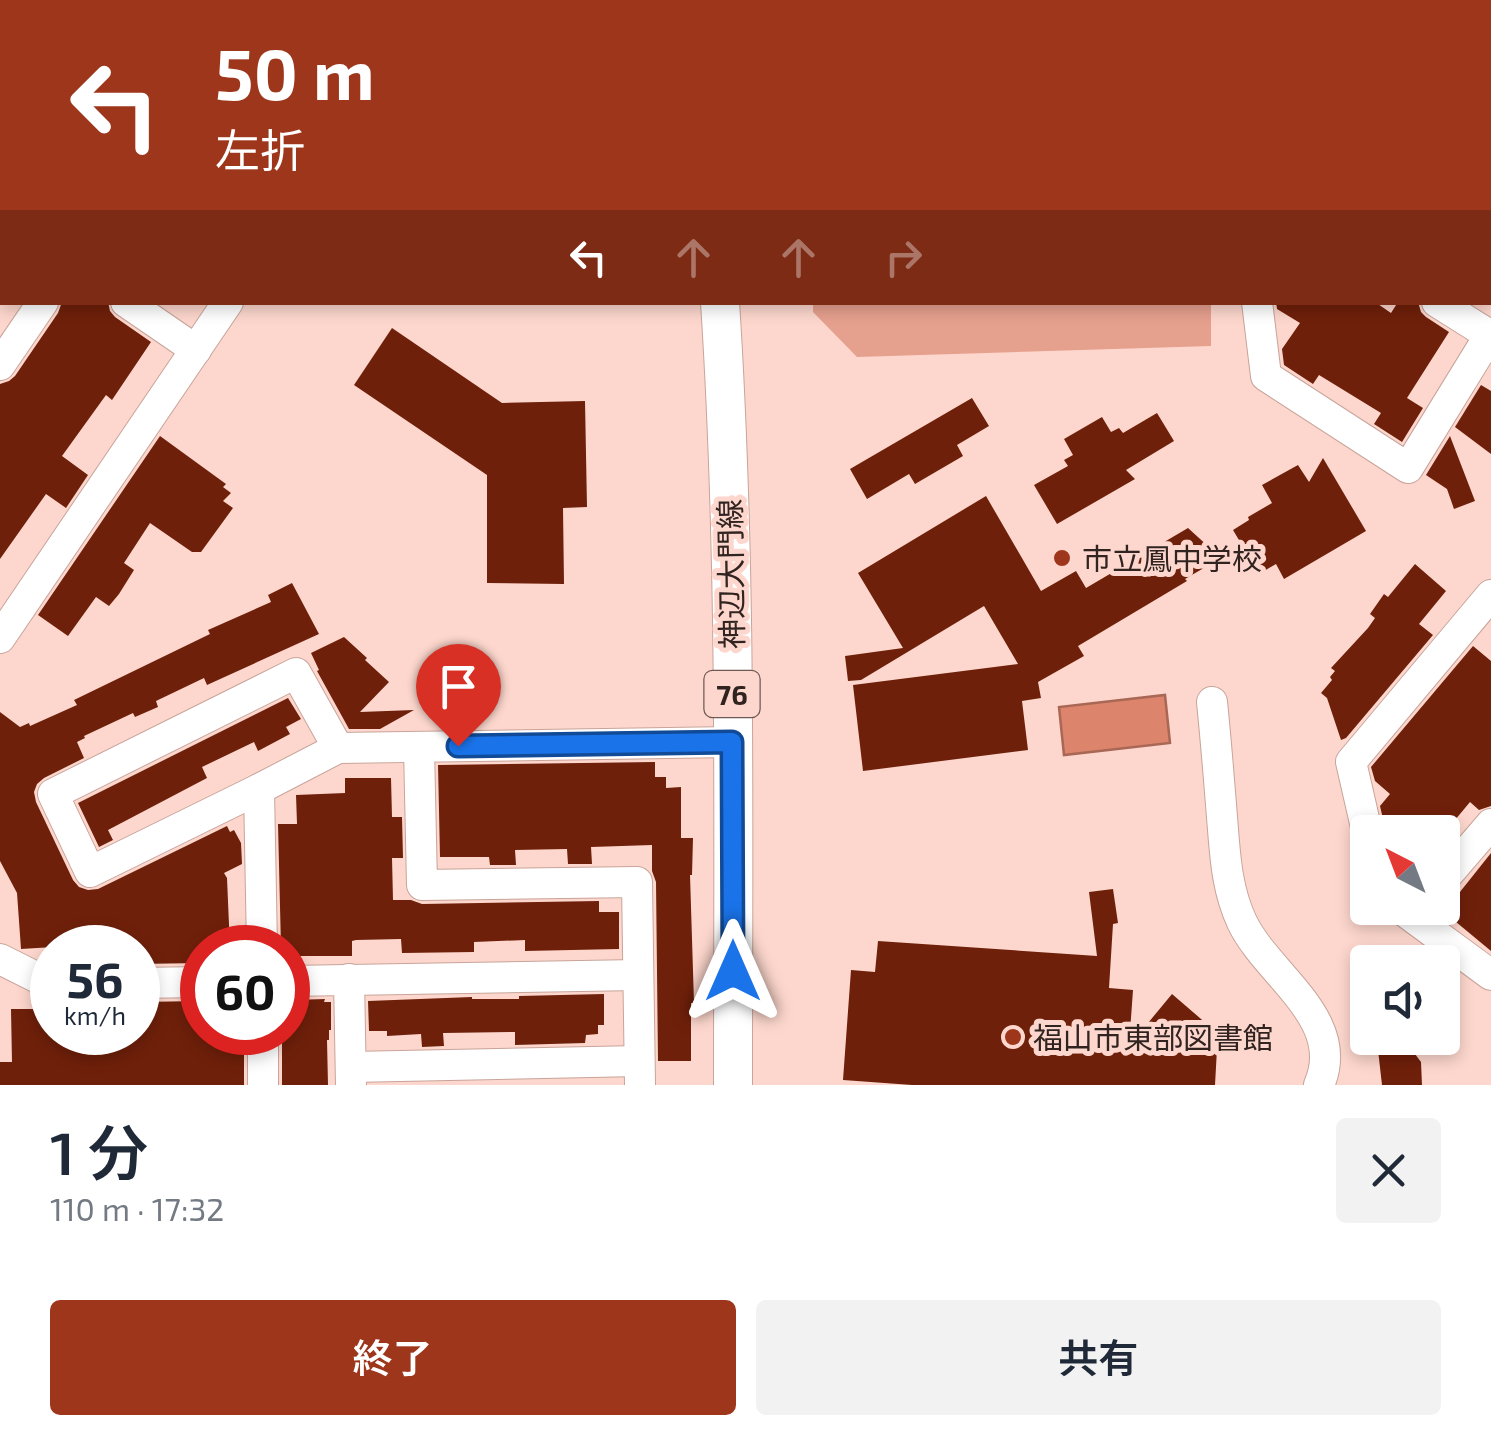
<!DOCTYPE html>
<html lang="ja">
<meta charset="utf-8">
<style>
:root{--surface:#fff;--page:#f2f2f3;--text:#1f2937;--muted:#747a83;--accent:#9e361b}
body{margin:0;font-family:"Exo 2","Noto Sans JP",sans-serif;background:var(--page);color:var(--text);height:100vh;display:flex;flex-direction:column;font-size:38px;white-space:nowrap}
*{box-sizing:border-box;margin:0}
p{font-size:32px;color:var(--muted)}
.icon{flex:none;width:55px;height:55px;fill:none;stroke:currentColor;stroke-width:2;stroke-linecap:round;stroke-linejoin:round}
.map{position:relative;height:1085px;overflow:hidden}
.sheet{display:flex;flex-direction:column;background:var(--surface);flex:1}
.sheet>*{flex:none}
.top-card{position:absolute;left:0px;top:0px;width:1492px;height:305px;box-shadow:0 5px 15px #0003;background:#9e361b;color:#fff;overflow:hidden}
.needle{width:65px;rotate:318deg}
.buttons{position:absolute;left:1350px;top:815px;display:grid;gap:20px}
.buttons a{display:grid;place-items:center;width:110px;height:110px;border-radius:10px;background:var(--surface);box-shadow:0 5px 15px #0003;font-size:50px}
.speed{position:absolute;left:30px;top:925px;display:flex;gap:20px;font-size:50px;font-weight:700;text-align:center}
.speed>*{display:grid;place-content:center;width:130px;height:130px;border-radius:50%;background:var(--surface);box-shadow:0 5px 15px #0003;line-height:1}
.speed small{font-size:25px;font-weight:400}
.speed .limit{border:15px solid #d22;background:#fff;color:#111}
.pin{position:absolute;display:grid;place-items:center;width:85px;height:85px;color:#fff;margin:-102px -42px;border-radius:50% 50% 50% 0;rotate:-45deg;box-shadow:0 0 10px #0007}
.pin .icon{rotate:45deg}
.me{position:absolute;width:110px;margin:-55px;rotate:0deg;stroke-linejoin:round;filter:drop-shadow(0 0 8px #0008)}
.turn{display:flex;align-items:center;gap:35px;height:210px;padding:0 50px;font-size:45px}
.turn .icon{width:130px;height:130px;stroke-width:2.5}
.turn b{display:block;font-size:70px;line-height:85px}
.lanes{display:flex;align-items:center;height:95px;padding:0 50px;background:#0003;justify-content:center;gap:50px;direction:ltr}
.lanes .off{opacity:.35}
.round{display:grid;place-items:center;flex:none;width:105px;height:105px;border-radius:10px;background:var(--page)}
.headline{display:flex;align-items:center;justify-content:space-between;height:170px;padding:0 50px}
h1{font-size:60px;font-weight:600;line-height:75px}
.primary-button{display:flex;gap:20px;margin-top:auto;padding:20px 50px}
.primary-button a{flex:1;height:115px;border-radius:10px;background:var(--accent);color:#fff;font-size:40px;font-weight:600;line-height:115px;text-align:center}
.primary-button a+a{background:var(--page);color:var(--text)}
.map>svg:first-child{display:block}
</style>
<div class="map">
<svg width="1491" height="1085" viewBox="0 0 1491 1085">
<rect width="100%" height="100%" fill="#fdd7cd"/>
<g fill="#e6a08e">
<polygon points="836,0 1187,0 1191,2 835,2"/>
<polygon points="813,303 1211,303 1211,346 857,357 813,312"/>
</g>
<polygon fill="#dd846c" stroke="#a96755" stroke-width="2.5" points="1165,695 1170,743 1064,755 1059,707"/>
<g fill="#6f200a">
<polygon points="62,302 108,302 110,311 115,317 151,342 112,400 106,395 62,456 88,475 66,508 46,494 0,559 0,384 9,381 15,376 58,313"/>
<polygon points="1276,302 1375,302 1391,313 1398,302 1418,302 1421,312 1426,317 1449,332 1407,398 1423,408 1402,442 1374,424 1381,413 1319,375 1313,384 1284,365 1282,349 1300,323 1277,309"/>
<polygon points="392,328 502,403 585,401 587,507 563,508 564,584 487,583 487,475 354,385"/>
<polygon points="1481,385 1491,391 1491,454 1455,427"/>
<polygon points="972,398 989,426 957,445 963,456 915,484 909,474 867,499 850,469"/>
<polygon points="1157,413 1174,441 1126,470 1135,479 1057,524 1034,485 1068,466 1064,460 1073,455 1064,439 1102,417 1111,432 1119,428 1123,433"/>
<polygon points="160,436 226,484 223,487 231,493 223,501 233,508 201,552 192,552 150,523 124,563 134,570 119,594 109,606 96,597 68,636 38,615"/>
<polygon points="1450,436 1475,501 1454,509 1447,489 1426,475"/>
<polygon points="1323,458 1366,531 1284,579 1276,564 1259,574 1233,530 1249,520 1248,517 1272,503 1262,485 1298,465 1309,482"/>
<polygon points="986,496 1041,591 1076,571 1086,588 1188,528 1221,558 1185,579 1187,581 1078,646 1084,656 1038,682 1041,698 1022,701 1028,750 863,771 853,685 1018,664 984,606 861,680 848,681 845,656 903,648 858,573"/>
<polygon points="1415,564 1446,591 1419,624 1433,635 1346,738 1341,740 1327,698 1321,693 1332,680 1330,677 1335,671 1331,668 1368,628 1375,618 1370,614 1384,594 1388,597"/>
<polygon points="292,583 319,634 207,685 204,678 156,701 158,707 135,717 133,713 84,736 85,738 77,742 84,758 44,778 37,784 34,792 36,802 73,880 79,887 88,890 98,889 227,826 230,832 234,830 241,843 242,864 224,873 227,878 230,948 202,948 202,963 138,964 138,945 102,947 102,944 21,949 17,893 0,861 0,712 20,727 29,723 30,726 77,705 74,700 210,634 208,630 271,602 268,595"/>
<polygon points="344,637 367,658 365,660 389,682 360,712 414,710 380,729 349,729 317,671 319,670 311,653"/>
<polygon points="1473,646 1491,661 1491,806 1479,810 1470,802 1445,832 1386,832 1380,806 1390,794 1375,781 1371,767"/>
<polygon points="288,698 301,719 286,727 290,734 258,751 254,742 202,767 207,778 108,830 113,840 99,847 78,803"/>
<polygon points="655,762 655,777 666,777 666,788 681,787 681,838 693,838 692,875 690,875 694,1003 691,1003 691,1061 658,1061 656,882 652,871 652,845 591,847 592,864 568,864 567,849 515,850 516,865 490,865 489,857 440,857 438,765"/>
<polygon points="345,778 391,778 392,817 402,817 403,858 392,858 393,900 411,900 422,904 599,901 599,912 619,912 619,949 525,951 525,940 474,942 474,952 402,953 401,939 356,940 352,941 352,956 288,956 288,948 281,948 278,824 297,824 296,795 345,793"/>
<polygon points="1491,853 1491,951 1444,912"/>
<polygon points="1113,889 1118,923 1113,924 1109,988 1133,990 1129,1046 1172,994 1208,1025 1208,1030 1218,1031 1215,1085 912,1085 843,1080 851,970 875,972 878,941 1097,956 1089,892"/>
<polygon points="604,994 604,1025 598,1025 598,1034 586,1035 585,1043 515,1045 515,1032 443,1033 444,1046 422,1047 421,1034 387,1036 387,1031 369,1031 368,1001 472,997 472,999 519,999 519,996"/>
<polygon points="325,999 324,1002 331,1002 331,1030 329,1030 329,1040 327,1040 328,1085 282,1085 282,1032 288,1032 288,1011 294,1011 294,1000"/>
<polygon points="202,1001 202,1032 244,1033 244,1085 0,1085 0,1062 12,1062 11,1009 46,1009 46,1032 138,1032 138,1002"/>
<polygon points="1381,1038 1409,1038 1409,1046 1421,1062 1422,1085 1382,1085 1378,1050"/>
</g>
<g fill="none" stroke-linecap="round" stroke-linejoin="round">
<defs>
<g id="minor">
<polyline points="395,0 399,2"/>
<polyline points="1259,0 1263,2"/>
<polyline points="50,2 52,0"/>
<polyline points="247,2 249,0"/>
<polyline points="433,2 435,0"/>
<polyline points="723,2 725,0"/>
<polyline points="1298,2 1300,0"/>
<polyline points="0,74 2,70"/>
<polyline points="1490,151 1491,151"/>
<polyline points="0,216 2,218"/>
<polyline points="126,302 196,350"/>
<polyline points="1257,302 1266,376 1408,468 1491,333"/>
<polyline points="1437,302 1491,336"/>
<polyline points="0,365 43,302"/>
<polyline points="0,638 228,302"/>
<path d="M1212,702C1216,741 1219,779 1222,817C1225,853 1226,888 1242,922C1267,975 1348,1019 1319,1085"/>
<polyline points="419,747 422,885 637,882 640,1085"/>
<polyline points="259,789 90,872 53,794 296,673 338,748"/>
<polyline points="1368,836 1351,762 1491,595"/>
<polyline points="1442,881 1491,824"/>
<polyline points="1400,908 1491,975"/>
<polyline points="262,948 259,789 338,748 732,742"/>
<polyline points="0,959 52,985"/>
<polyline points="349,979 351,1085"/>
<polyline points="288,981 638,975"/>
<polyline points="138,983 202,982"/>
<polyline points="263,1032 263,1085"/>
<polyline points="351,1067 639,1061"/>
</g>
<g id="major">
<polyline points="698,0 698,2"/>
<path d="M720,302C737,563 733,824 733,1085"/>
</g>
</defs>
<use href="#minor" stroke="#c8a49a" stroke-width="32"/>
<use href="#major" stroke="#c8a49a" stroke-width="40"/>
<use href="#minor" stroke="#fff" stroke-width="30"/>
<use href="#major" stroke="#fff" stroke-width="38"/>
</g>
<g fill="none" stroke-linecap="round" stroke-linejoin="round">
<defs>
<polyline id="route" points="458,746 732,742 733,971"/>
</defs>
<use href="#route" stroke="#114b97" stroke-width="25"/>
<use href="#route" stroke="#1a73e8" stroke-width="18"/>
</g>
<g fill="#9e361b" stroke="#fdd7cd" stroke-width="4">
<circle cx="1062" cy="558" r="10"/>
<circle cx="1013" cy="1037" r="10"/>
</g>
<g text-anchor="middle" dominant-baseline="central" stroke-width="10" stroke-linejoin="round" paint-order="stroke">
<rect fill="#fdd7cd" stroke="#6e5954" stroke-width="2.5" x="704.5" y="671" width="55" height="46" rx="8"/>
<g font-size="28" font-weight="bold" fill="#312320">
<text x="732" y="694">76</text>
</g>
<g font-size="30" fill="#312320" stroke="#fdd7cd" text-anchor="start">
<text x="1082" y="558">市立鳳中学校</text>
<text x="1033" y="1037">福山市東部図書館</text>
</g>
<g font-size="30" fill="#312320" stroke="#fdd7cd">
<text transform="translate(730 574) rotate(-91)">神辺大門線</text>
</g>
</g>
</svg>
<div class="buttons">
<a><svg class="needle" viewBox="-14 -14 28 28"><path d="M0-13l5 13h-10z" fill="#e53935"/><path d="M0 13l5-13h-10z" fill="#747a83"/></svg></a>
<a><svg class="icon" aria-label="sound" viewBox="0 0 24 24"><path d="M4 9h4l5-4v14l-5-4H4zM17 9q2 3 0 6"/></svg></a>
</div>
<div class="speed"><div>56<small>km/h</small></div><div class="limit">60</div></div>
<div class="pin" style="left:458px;top:746px;background:#d93025"><svg class="icon" aria-label="arrive" viewBox="0 0 24 24"><path d="M6 21V4h12l-3 4 3 4H6"/></svg></div>
<svg class="me" style="left:733px;top:971px" viewBox="-20 -20 40 40"><path d="M0-17L14 15 0 8-14 15z" fill="#1a73e8" stroke="#fff" stroke-width="4"/></svg>
<div class="top-card">
<div class="turn"><svg class="icon" aria-label="left" viewBox="0 0 24 24"><path d="M17 20v-9H6M10 6l-5 5 5 5"/></svg><div><b>50 m</b>左折</div></div>
<div class="lanes"><svg class="icon" aria-label="left" viewBox="0 0 24 24"><path d="M17 20v-9H6M10 6l-5 5 5 5"/></svg><svg class="icon off" aria-label="ahead" viewBox="0 0 24 24"><path d="M12 20V5M6 11l6-6 6 6"/></svg><svg class="icon off" aria-label="ahead" viewBox="0 0 24 24"><path d="M12 20V5M6 11l6-6 6 6"/></svg><svg class="icon off" aria-label="right" viewBox="0 0 24 24"><path d="M7 20v-9h11M14 6l5 5-5 5"/></svg></div>
</div>
</div>
<section class="sheet">
<div class="headline"><div><h1>1 分</h1><p>110 m · 17:32</p></div><a class="round"><svg class="icon" aria-label="close" viewBox="0 0 24 24"><path d="M6 6l12 12M18 6L6 18"/></svg></a></div>
<div class="primary-button"><a>終了</a><a>共有</a></div>
</section>
